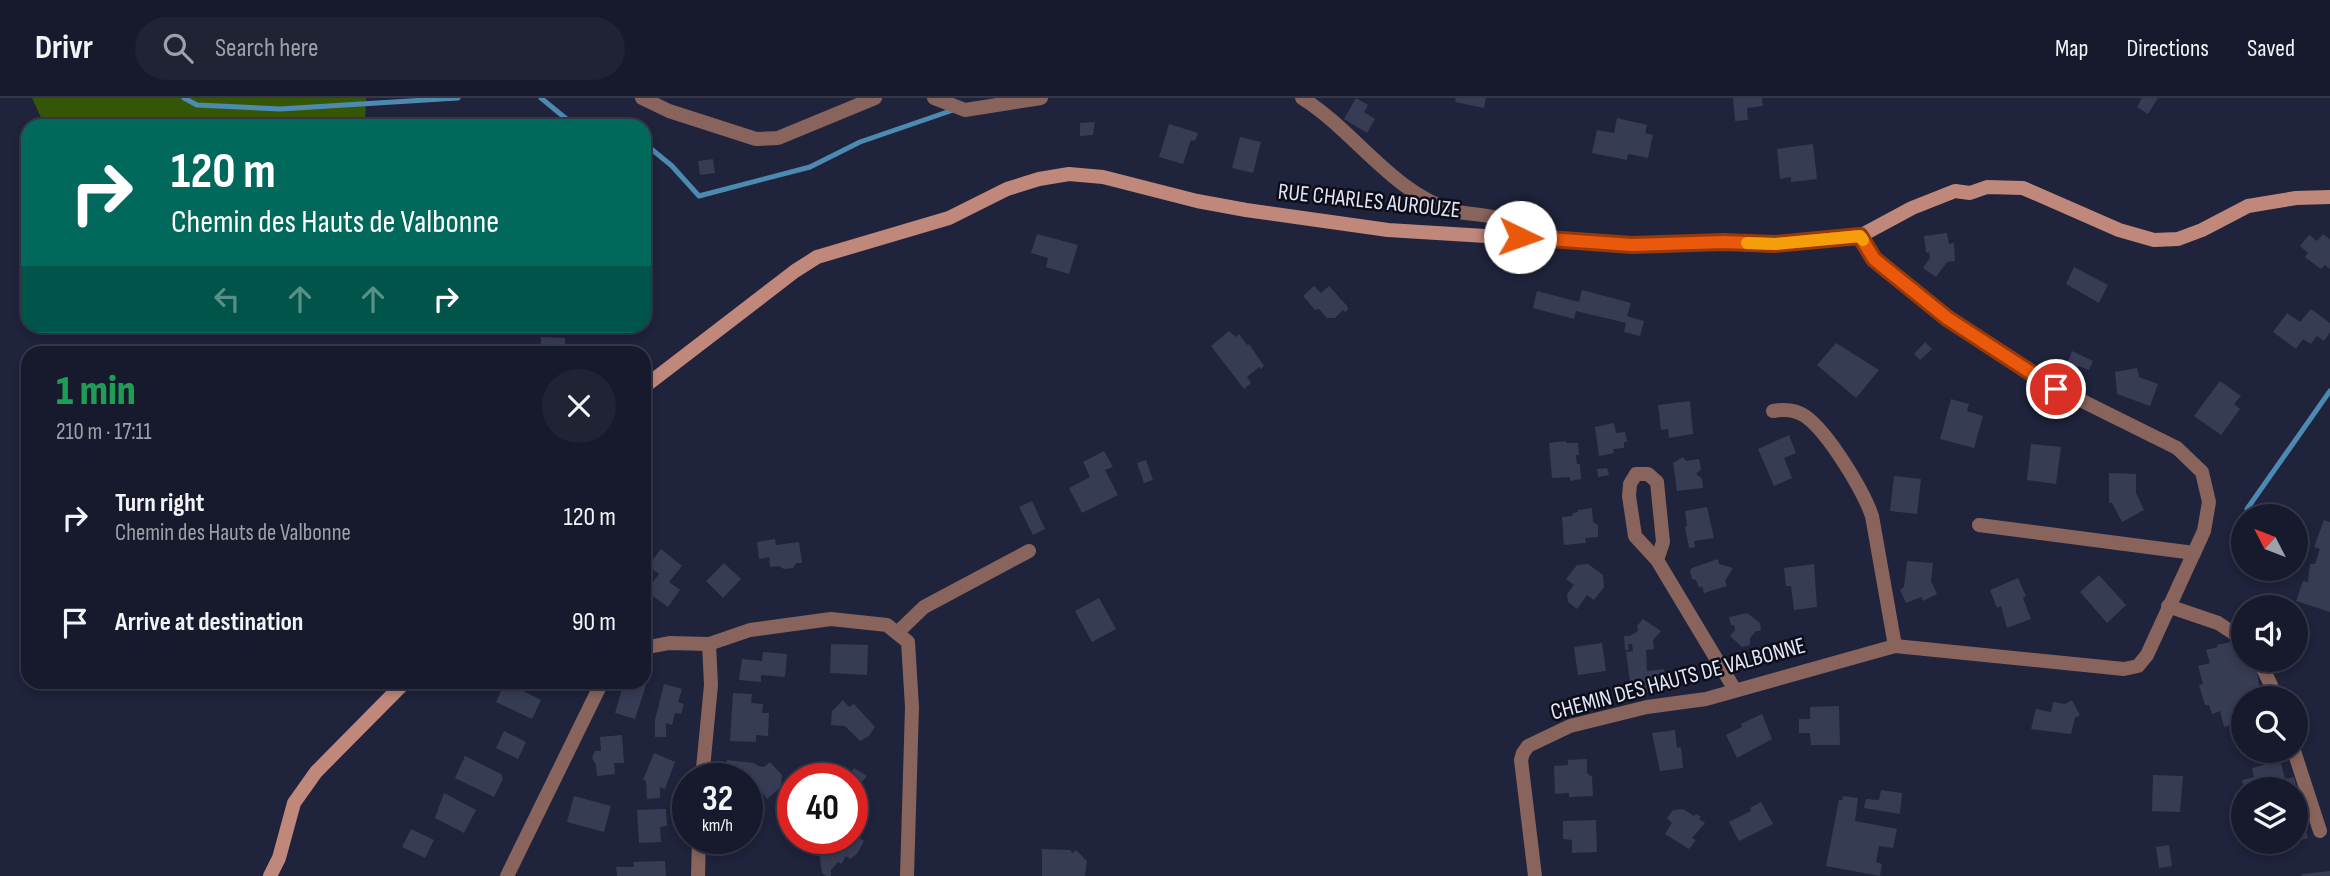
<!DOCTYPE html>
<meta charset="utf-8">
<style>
:root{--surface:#171a2c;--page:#202334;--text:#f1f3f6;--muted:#9ea1a9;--line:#363848}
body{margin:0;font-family:"Sofia Sans Condensed",sans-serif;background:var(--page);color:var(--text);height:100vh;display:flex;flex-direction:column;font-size:26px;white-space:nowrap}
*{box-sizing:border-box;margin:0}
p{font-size:23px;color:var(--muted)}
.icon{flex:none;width:38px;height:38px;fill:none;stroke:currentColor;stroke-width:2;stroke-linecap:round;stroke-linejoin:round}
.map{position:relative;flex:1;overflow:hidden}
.panel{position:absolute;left:21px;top:248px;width:630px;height:343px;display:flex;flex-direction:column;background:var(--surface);border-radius:21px;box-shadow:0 4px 10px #0003,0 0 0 2px var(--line)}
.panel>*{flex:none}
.banner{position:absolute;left:21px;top:21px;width:630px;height:214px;border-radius:21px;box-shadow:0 4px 10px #0003,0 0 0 2px var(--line);background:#00695c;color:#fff;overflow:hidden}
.needle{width:46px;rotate:312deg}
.fabs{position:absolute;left:2231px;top:406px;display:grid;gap:14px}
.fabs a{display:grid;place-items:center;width:77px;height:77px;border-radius:50%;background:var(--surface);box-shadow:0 4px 10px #0003,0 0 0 2px var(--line);font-size:35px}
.speed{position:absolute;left:672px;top:665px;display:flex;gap:14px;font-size:35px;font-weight:700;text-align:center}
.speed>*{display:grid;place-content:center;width:91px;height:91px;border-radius:50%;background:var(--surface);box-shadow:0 4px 10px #0003,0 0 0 2px var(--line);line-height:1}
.speed small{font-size:18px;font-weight:400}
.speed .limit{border:10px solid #d22;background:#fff;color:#111}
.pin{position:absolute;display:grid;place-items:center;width:60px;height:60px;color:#fff;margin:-30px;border:4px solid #fff;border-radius:50%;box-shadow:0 2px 7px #0007}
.me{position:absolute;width:77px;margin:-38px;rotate:93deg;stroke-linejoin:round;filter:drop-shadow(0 0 5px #0008)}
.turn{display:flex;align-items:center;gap:24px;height:147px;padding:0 35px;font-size:32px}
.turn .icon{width:91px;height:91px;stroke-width:2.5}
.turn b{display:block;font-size:49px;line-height:60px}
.lanes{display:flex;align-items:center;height:66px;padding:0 35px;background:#0003;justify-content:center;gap:35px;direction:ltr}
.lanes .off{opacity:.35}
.round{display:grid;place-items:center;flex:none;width:74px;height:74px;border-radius:37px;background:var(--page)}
.summary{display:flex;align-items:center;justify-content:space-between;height:119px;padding:0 35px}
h1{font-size:42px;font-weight:800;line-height:52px;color:#1e9e55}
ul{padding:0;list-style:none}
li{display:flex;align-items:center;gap:21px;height:105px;padding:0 35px}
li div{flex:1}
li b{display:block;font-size:26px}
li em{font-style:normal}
header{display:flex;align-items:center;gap:42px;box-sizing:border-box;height:98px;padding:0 35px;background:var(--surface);border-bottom:2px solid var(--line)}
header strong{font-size:33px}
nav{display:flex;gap:38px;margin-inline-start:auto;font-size:24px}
.search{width:490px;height:63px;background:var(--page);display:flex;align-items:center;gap:18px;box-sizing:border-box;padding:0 24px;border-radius:38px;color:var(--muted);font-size:26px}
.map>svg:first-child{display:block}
</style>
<header>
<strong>Drivr</strong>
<div class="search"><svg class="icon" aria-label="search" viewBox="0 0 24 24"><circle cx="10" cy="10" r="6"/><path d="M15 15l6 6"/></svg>Search here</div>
<nav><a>Map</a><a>Directions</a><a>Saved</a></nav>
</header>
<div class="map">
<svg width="2330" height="778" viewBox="0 0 2330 778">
<rect width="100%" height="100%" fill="#1f233b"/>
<polygon fill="#365607" points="32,0 366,0 365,28 45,28"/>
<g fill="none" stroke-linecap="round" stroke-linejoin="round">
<g stroke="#4c8ab1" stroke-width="5">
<polyline points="184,0 197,7 280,11 458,0"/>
<polyline points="541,0 575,28"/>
<polyline points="644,45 672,68 699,98 810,69 860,44 956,11"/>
<polyline points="2247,411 2330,293"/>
</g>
</g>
<g fill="#373c55">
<polygon points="1356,0 1368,7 1364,14 1375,21 1367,35 1344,21"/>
<polygon points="1456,0 1486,0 1484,10 1455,4"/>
<polygon points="1733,0 1762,0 1763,8 1747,10 1748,22 1735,23"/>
<polygon points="2142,0 2158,0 2148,16 2137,9"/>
<polygon points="1617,20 1647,27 1645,35 1653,37 1648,60 1628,56 1627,62 1592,55 1597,32 1614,35"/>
<polygon points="1095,24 1093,37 1080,38 1080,25"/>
<polygon points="1169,26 1198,35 1195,43 1191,42 1183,66 1159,59"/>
<polygon points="1240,39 1261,44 1253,75 1232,70"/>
<polygon points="1813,46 1817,81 1791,84 1791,79 1780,81 1777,51"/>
<polygon points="713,61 715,75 700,77 698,63"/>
<polygon points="1947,135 1949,146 1954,145 1955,163 1947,164 1936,179 1923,170 1930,160 1929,154 1926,155 1924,138"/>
<polygon points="1037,136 1078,147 1069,176 1046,169 1048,160 1031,155"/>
<polygon points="2323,136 2330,141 2330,171 2325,167 2321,171 2305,159 2308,155 2300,148 2309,137 2317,143"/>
<polygon points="2074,169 2108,187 2099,205 2066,186"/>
<polygon points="1314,188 1321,195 1329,188 1347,208 1348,211 1345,214 1343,212 1335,220 1327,220 1319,211 1315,212 1303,198"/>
<polygon points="1582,192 1631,205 1627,218 1644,223 1640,238 1624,234 1626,225 1576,213 1574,221 1533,210 1537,193 1579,204"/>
<polygon points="2311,211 2330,225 2330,234 2324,243 2317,238 2311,246 2303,241 2296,251 2273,234 2287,215 2300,224"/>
<polygon points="1229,233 1236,239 1239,236 1247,247 1249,246 1264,268 1261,271 1259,269 1247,279 1251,285 1244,291 1211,248"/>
<polygon points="541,239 565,240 565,256 541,256"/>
<polygon points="1925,244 1932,251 1920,262 1914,256"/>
<polygon points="1836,245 1879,272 1856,300 1817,267"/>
<polygon points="2072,253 2093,263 2089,272 2078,268 2075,273 2066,269"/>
<polygon points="2137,270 2139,279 2158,286 2150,308 2117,296 2115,274"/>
<polygon points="2220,283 2241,298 2234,306 2240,311 2221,337 2194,318"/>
<polygon points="1951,301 1969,306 1967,313 1983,318 1974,350 1940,341"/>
<polygon points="1690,303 1693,336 1669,340 1668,331 1661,332 1658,307"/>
<polygon points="1614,325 1616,335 1625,334 1627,344 1624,344 1624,350 1613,351 1614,355 1599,358 1595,329"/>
<polygon points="1789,337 1796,355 1784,360 1792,380 1774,388 1758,351"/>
<polygon points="1566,343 1566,345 1578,345 1579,357 1576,357 1577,366 1580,366 1581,381 1570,383 1570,379 1552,380 1549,345"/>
<polygon points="2031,346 2061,349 2056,386 2027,382"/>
<polygon points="1104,353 1113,369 1105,372 1118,397 1082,415 1069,390 1090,379 1083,364"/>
<polygon points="1683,359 1686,363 1699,361 1701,371 1696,376 1702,381 1703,390 1677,393 1673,365"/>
<polygon points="1146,362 1153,382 1144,385 1137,365"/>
<polygon points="1607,370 1609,377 1598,379 1597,371"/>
<polygon points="2109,375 2136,376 2136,395 2144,412 2122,424 2112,405 2109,405"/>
<polygon points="1894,378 1921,381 1917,416 1890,413"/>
<polygon points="1032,403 1045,431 1033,437 1019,409"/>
<polygon points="1707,409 1714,440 1694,443 1695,449 1689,450 1685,429 1687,428 1685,413"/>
<polygon points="1592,410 1593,424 1598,427 1598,439 1585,440 1586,445 1564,447 1562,419 1572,418 1573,415 1578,414 1578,412"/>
<polygon points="2324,422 2330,424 2330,514 2296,503 2303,483 2308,484 2310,466 2315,466 2320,451 2314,449"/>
<polygon points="775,441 776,447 799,444 802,465 796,465 793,470 784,471 779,468 770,469 769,459 759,461 757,444"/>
<polygon points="661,451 682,468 669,484 680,492 668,509 646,493 659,476 648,468"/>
<polygon points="1718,461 1719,466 1733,470 1725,483 1727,488 1704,495 1702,488 1699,490 1696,482 1692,481 1690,473 1692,470"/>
<polygon points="1907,463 1933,465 1931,483 1937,496 1923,503 1921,499 1906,505 1900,492 1904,489"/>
<polygon points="724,465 741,481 723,500 706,483"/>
<polygon points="1588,466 1603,477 1604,489 1594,502 1587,497 1577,511 1568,504 1567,496 1574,487 1566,481 1577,467"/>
<polygon points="1814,466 1817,509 1794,512 1791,488 1786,488 1784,470"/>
<polygon points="2099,477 2126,507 2107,525 2080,494"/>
<polygon points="2018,480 2026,498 2023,500 2031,521 2007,530 2001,508 1997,510 1990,492"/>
<polygon points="1099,500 1116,531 1092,544 1075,513"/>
<polygon points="1747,515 1760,525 1761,533 1756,533 1750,540 1750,547 1742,549 1730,538 1735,532 1734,527 1731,527 1729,519"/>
<polygon points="1643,521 1661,533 1653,542 1654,551 1646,552 1647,573 1664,571 1665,582 1663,582 1663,592 1640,596 1639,591 1631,592 1626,554 1633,553 1632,546 1628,546 1629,552 1625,552 1624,538 1630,538 1638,533 1637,528"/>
<polygon points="2240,542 2244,548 2244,562 2252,562 2254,568 2256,568 2261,598 2244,600 2244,623 2224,629 2220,613 2212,616 2209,607 2205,607 2199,587 2203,586 2198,568 2210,565 2206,552 2218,549 2217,547"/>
<polygon points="1602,545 1606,573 1578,577 1574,549"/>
<polygon points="831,546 868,547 867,577 830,575"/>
<polygon points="763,554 787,556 785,579 761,577 761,584 739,582 742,561 762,563"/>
<polygon points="505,584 541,602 532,621 496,604"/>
<polygon points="627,584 646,587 635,621 615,615 623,588"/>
<polygon points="664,586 682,591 678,604 684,606 681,616 675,615 672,627 666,625 666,639 655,639 655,622"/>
<polygon points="733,595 752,596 751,605 763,606 762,615 769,615 768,638 756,637 756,644 730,643"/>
<polygon points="843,602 849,609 854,606 875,629 869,638 860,643 845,628 831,627 832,613"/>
<polygon points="2072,602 2080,617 2075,620 2071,636 2031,631 2036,611 2051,614 2053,604 2065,606"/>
<polygon points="1839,608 1840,647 1811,647 1810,635 1799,635 1799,621 1810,621 1810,609"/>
<polygon points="1762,616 1772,641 1737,660 1726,637 1742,629 1741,626"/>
<polygon points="1675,632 1677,650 1681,649 1683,670 1660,673 1652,635"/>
<polygon points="504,633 526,644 518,661 496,650"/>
<polygon points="622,637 624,665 614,665 615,676 597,678 596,667 592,660 595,653 601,653 600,639"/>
<polygon points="654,655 675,664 665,691 660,689 660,700 647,701 646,683 643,682"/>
<polygon points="465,658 501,676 503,681 494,699 455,680"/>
<polygon points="1587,661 1587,675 1592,679 1593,698 1569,699 1569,695 1555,696 1554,668 1568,667 1568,662"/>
<polygon points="2280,661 2285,681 2294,679 2297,691 2244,691 2242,682 2254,679 2252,670 2264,667 2263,665"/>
<polygon points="727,662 754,665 758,668 764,669 770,664 782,677 781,689 767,701 762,694 758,697 747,696 747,681 725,681"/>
<polygon points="835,666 846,672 847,670 852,673 854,670 867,678 857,690 857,700 852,701 852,681 826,681"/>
<polygon points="2153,677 2183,678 2180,714 2152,713"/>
<polygon points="1881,692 1902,695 1900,716 1864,710 1866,701 1879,702"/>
<polygon points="2296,693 2308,740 2296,743"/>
<polygon points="444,695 476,712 464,735 435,720"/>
<polygon points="574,698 611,708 604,734 567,724"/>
<polygon points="1843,698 1858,700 1855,723 1897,731 1893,750 1879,748 1876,764 1882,766 1880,778 1826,768 1839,702 1842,702"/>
<polygon points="1761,704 1773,726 1739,743 1729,724 1751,713 1750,710"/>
<polygon points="660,711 666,711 667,728 660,729 661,744 639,745 637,712"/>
<polygon points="1683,711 1694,718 1696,716 1701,719 1699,721 1705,725 1692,740 1696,742 1689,751 1665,736 1672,725 1667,720 1673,712"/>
<polygon points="747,718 754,718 752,740 735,753 725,740 747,740"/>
<polygon points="1596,722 1597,754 1572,755 1572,742 1563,741 1563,723"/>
<polygon points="411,731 434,742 425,760 402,749"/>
<polygon points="852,732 859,735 860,740 864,743 857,756 850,761 846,758 841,766 838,764 831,772 831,778 826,778 822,775 819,755 824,747 822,746 826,740 832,745 836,740 852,740"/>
<polygon points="2169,747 2172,768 2159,770 2156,749"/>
<polygon points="1042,751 1070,752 1073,755 1076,752 1087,763 1085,778 1042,778"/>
<polygon points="665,763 666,778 617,778 616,769 634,769 633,764"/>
<polygon points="2330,773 2330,778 2302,778 2302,776"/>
</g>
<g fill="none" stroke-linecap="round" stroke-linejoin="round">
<g stroke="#88645c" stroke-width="14">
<polyline points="642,0 669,13 756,41 778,40 875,0"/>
<polyline points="934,0 965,12 1041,0"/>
<path d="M1302,0C1355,33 1392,95 1454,113C1476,119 1510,113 1520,139"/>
<path d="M1773,313C1784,311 1796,312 1805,318C1828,334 1863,392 1872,418L1895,548"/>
<polyline points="1979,427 2194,455"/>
<polyline points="1657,462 1635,438 1629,398 1630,386 1636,376 1648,376 1657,384 1663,444 1657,462 1735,592"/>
<polyline points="2168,508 2218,525 2244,542"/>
<polyline points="898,534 924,509 1029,453"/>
<polyline points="644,550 669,545 709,546 750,532 831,521 887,527 908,544 912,609 907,778"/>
<polyline points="2259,562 2277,600"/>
<polyline points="2294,653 2320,733"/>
<polyline points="702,681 711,587 709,546"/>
<polyline points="507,778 602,584"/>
<polyline points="698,778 699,740"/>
<polyline points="1535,778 1521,662 1523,655 1528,648 1570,628 1647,609 1706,601 1895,548 2124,571 2138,568 2147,557 2204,433 2209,404 2202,374 2177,350 2038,281 1946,220 1874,161 1860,138"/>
</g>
<g stroke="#c0877b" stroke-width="14">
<polyline points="644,289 795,173 817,159 949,120 1007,91 1039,81 1069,76 1103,79 1197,103 1246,112 1388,132 1632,147 1724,144 1775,146 1860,138 1912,110 1955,93 1970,95 1987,89 2023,90 2119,132 2154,142 2178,141 2202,132 2248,108 2296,100 2330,99"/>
<polyline points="270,778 279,760 294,705 316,674 405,584"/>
</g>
</g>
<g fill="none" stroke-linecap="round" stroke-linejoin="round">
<defs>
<polyline id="route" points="1520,139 1632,147 1724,144 1775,146 1860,138 1874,161 1947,220 2056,291"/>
</defs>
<use href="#route" stroke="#983908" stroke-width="18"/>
<use href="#route" stroke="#ea580c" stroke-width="12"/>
<polyline stroke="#f59e0b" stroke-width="12" points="1747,145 1775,146 1860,138 1863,142"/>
</g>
<g text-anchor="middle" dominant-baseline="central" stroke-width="5" stroke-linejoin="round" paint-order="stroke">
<g font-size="23" fill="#e2e6f6" stroke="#0c0d18">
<text transform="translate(1369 103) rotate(6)">RUE CHARLES AUROUZE</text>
<text transform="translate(1678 581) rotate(-15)">CHEMIN DES HAUTS DE VALBONNE</text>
</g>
</g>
</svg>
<div class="fabs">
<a><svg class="needle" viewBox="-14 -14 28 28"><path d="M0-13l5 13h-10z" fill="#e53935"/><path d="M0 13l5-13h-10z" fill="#9ea1a9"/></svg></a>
<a><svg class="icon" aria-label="sound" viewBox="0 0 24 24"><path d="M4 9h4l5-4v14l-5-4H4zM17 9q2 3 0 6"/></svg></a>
<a><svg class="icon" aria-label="search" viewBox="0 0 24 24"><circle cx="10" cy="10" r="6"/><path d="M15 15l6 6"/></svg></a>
<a><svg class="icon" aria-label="layers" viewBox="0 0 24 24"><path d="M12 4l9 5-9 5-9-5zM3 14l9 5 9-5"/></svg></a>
</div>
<div class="speed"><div>32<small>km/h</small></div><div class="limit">40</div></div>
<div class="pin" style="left:2056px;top:291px;background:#d93025"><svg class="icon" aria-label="arrive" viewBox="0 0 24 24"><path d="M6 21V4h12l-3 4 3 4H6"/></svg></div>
<svg class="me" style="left:1520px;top:139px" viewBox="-20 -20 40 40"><circle r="19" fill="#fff"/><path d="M0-13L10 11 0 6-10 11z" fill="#ea580c"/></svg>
<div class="banner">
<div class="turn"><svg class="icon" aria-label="right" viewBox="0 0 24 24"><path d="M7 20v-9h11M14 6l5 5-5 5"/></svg><div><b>120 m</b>Chemin des Hauts de Valbonne</div></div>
<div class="lanes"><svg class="icon off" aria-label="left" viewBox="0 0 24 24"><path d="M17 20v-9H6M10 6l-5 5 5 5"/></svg><svg class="icon off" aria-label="ahead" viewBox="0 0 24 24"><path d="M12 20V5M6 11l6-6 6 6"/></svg><svg class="icon off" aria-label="ahead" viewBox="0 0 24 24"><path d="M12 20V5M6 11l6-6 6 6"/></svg><svg class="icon" aria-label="right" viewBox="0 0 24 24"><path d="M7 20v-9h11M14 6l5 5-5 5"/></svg></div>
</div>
<section class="panel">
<div class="summary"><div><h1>1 min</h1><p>210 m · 17:11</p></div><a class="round"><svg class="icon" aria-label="close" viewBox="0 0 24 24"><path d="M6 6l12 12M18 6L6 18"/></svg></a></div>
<ul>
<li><svg class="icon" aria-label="right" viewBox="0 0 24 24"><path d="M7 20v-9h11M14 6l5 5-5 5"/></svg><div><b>Turn right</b><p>Chemin des Hauts de Valbonne</p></div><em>120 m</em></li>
<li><svg class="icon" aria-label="arrive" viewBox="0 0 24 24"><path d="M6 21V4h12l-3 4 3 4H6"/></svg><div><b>Arrive at destination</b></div><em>90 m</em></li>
</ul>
</section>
</div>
